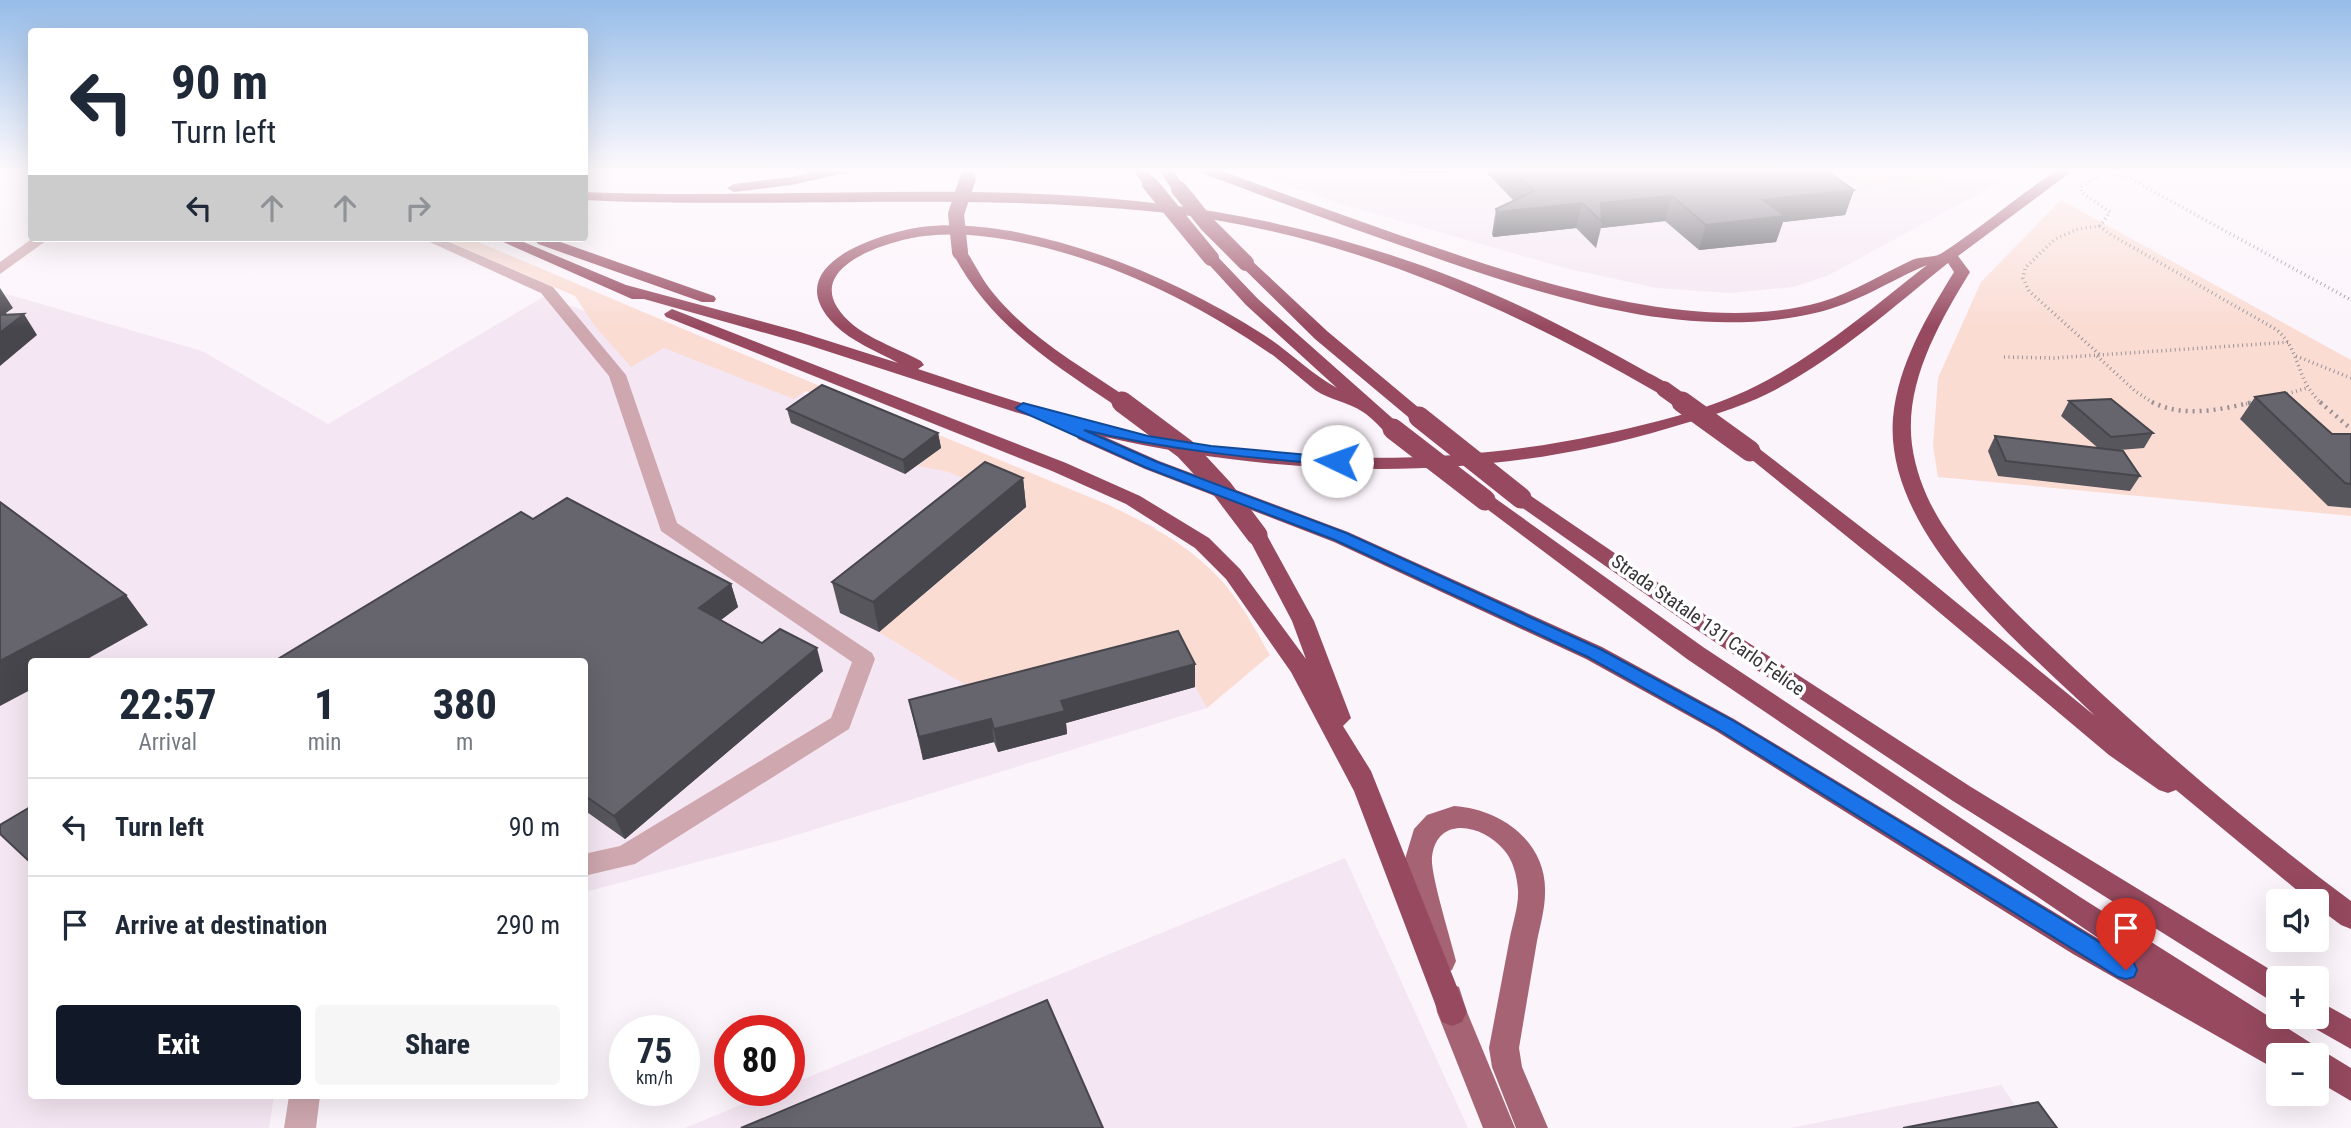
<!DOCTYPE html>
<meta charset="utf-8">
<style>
:root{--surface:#fff;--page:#f6f6f7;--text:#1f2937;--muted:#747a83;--line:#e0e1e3;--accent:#111827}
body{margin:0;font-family:"Roboto Condensed",sans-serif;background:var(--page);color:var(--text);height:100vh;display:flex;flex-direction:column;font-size:26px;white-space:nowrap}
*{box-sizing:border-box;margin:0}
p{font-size:23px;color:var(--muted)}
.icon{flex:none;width:38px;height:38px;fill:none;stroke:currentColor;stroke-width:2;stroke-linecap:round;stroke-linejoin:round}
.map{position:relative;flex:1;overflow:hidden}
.panel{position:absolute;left:28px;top:658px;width:560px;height:441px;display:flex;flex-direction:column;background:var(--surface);border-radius:7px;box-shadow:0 7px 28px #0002}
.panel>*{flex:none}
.hud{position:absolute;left:28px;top:28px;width:560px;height:214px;border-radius:7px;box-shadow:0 7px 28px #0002;background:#fff;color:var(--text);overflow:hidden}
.fabs{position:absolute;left:2266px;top:889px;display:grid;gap:14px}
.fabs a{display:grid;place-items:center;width:63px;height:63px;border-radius:7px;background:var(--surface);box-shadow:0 7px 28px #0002;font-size:35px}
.speed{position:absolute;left:609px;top:1015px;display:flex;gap:14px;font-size:35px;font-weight:700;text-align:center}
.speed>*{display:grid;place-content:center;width:91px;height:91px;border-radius:50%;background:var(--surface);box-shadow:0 7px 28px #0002;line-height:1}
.speed small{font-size:18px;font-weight:400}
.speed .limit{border:10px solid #d22;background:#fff;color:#111}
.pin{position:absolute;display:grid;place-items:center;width:60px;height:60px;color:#fff;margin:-72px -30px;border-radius:50% 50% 50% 0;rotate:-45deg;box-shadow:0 0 7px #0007}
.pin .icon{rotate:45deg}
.me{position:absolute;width:77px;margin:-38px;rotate:273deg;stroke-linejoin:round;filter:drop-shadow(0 0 5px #0008)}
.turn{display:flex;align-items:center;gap:24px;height:147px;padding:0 28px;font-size:32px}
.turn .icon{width:91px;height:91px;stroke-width:2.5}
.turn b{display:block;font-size:49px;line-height:60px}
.lanes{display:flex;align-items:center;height:66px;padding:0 28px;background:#0003;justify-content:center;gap:35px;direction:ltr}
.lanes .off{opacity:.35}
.eta{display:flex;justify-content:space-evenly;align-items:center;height:119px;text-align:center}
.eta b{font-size:42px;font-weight:800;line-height:49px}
.action{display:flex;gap:14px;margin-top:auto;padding:14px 28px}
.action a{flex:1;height:80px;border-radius:7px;background:var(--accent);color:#fff;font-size:28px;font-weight:800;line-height:80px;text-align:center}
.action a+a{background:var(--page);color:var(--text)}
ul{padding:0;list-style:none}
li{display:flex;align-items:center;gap:21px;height:98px;padding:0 28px;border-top:2px solid var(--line)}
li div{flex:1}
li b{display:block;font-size:26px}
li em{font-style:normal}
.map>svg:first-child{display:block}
</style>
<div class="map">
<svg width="2351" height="1128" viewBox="0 0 2351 1128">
<rect width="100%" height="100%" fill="#fcf4fb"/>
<g fill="#f4e6f2">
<polygon points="1242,169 2007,169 1971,170 1969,180 2004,180 1827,276 1793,287 1730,293 1657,288 1569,269 1341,204"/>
<polygon points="0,292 202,351 328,424 545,296 1155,527 1207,708 780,840 585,892 584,662 32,662 32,1096 274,1096 269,1128 0,1128"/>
<polygon points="1345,858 1468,1128 685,1128 777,1090 789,1090 789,1085"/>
<polygon points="2001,1085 2031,1128 1791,1128"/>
</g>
<g fill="#fadcd3">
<polygon points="1838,169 1909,169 1947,181 1934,187 1897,180 1870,191"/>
<polygon points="2061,200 2351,360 2351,516 1938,477 1933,446 1938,378 1981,282"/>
<path d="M441,238H469L721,345L1111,506C1150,525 1190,546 1219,578C1240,600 1255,629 1270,655L1207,708L1177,654L995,703L879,632L1026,508L949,472L918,466L940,448L806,391L794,399L664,348L631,367L594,325L575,296Z"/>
</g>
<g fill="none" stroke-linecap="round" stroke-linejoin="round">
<g stroke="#979297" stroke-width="3.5" stroke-dasharray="1 3.5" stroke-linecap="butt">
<polyline points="2100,226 2078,229 2055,239 2025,268 2023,278 2029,291 2100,355"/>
<polyline points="2097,356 2135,391 2155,404"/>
<polyline points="2296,356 2351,378"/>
<polyline points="2004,357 2054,358 2291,342"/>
<polyline points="2283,395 2307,388"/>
<polyline points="2246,404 2254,402"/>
<path d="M2322,404C2294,378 2302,352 2277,330L2108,233L2100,226L2110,212L2081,192V187L2102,174L2127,177L2351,300"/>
</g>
<g stroke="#979297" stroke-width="4.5" stroke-dasharray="2 5" stroke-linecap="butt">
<path d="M2152,402C2183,418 2220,410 2253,402"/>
<polyline points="2320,402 2351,429"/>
</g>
<g fill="#cea7af" fill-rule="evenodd">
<polygon points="33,238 50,238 0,274 0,262"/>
<polygon points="421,238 440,238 553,287 626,375 677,523 872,653 875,659 849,729 635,864 584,876 584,854 620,846 831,718 852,662 661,531 609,376 541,293"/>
<polygon points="289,1096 320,1096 316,1128 284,1128"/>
</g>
<g fill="#a66374" fill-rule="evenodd">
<path d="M1454,806C1501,809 1547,842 1545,893C1545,909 1540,926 1537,941C1531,977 1525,1012 1519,1048L1522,1067L1548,1128H1516L1492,1067L1489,1048C1496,1011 1503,974 1510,937C1513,923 1519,904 1518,890C1517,876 1513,860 1504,850C1484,825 1437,814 1432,857C1430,873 1451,940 1456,961L1452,970L1442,974L1432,970L1428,961L1405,859L1414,829L1427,815Z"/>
<polygon points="1449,983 1459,987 1467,1012 1515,1128 1483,1128 1437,1012 1434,996 1439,987"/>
</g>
<g fill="#96495f" fill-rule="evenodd">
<polygon points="826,169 852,169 850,172 791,185 734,192 727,188 734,184 791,177"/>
<polygon points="1133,169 1147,169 1157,184 1155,187 1145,187"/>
<polygon points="1158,169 1172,169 1186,189 1184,192 1174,192"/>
<path d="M1198,169H1218C1279,193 1340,214 1402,236C1522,277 1694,338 1821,302C1854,292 1882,274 1912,260C1922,256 1935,258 1942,253C1982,227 2019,195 2059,169H2075L1958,256L1970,272C1939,323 1904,383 1912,445C1916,474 1927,500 1942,524C1977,579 2027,624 2075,669C2163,751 2254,829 2351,901V929L2341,925L2317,907V901H2310L2176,790L2168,793L2159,790L2109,755L1902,581L1741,451L1750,445L1757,447L1918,571L2095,716C2019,642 1884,534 1893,418C1898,364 1927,316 1954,272L1948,263C1891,309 1834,360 1769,393C1737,409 1703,418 1669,428C1486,483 1291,479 1105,437L1159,461L1348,532L1602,647L1734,719L2107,944L1687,659L1475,500L1478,496H1492L1703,647L2080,897L2314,1045L2316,1050L2328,1054L2351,1068V1101L2317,1081V1055H2278V1069L2268,1065L2073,954L1716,731L1586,659L1334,542L1145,469L1078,439L1076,435L1080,431L1015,412L808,345L644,299H632L494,238H514L626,285L797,331L898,363C877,351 852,342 835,325C776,266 877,234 921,227C950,223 982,226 1011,231C1103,249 1185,285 1264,335C1289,351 1311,374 1337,388L1246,305L1203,258L1211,253L1216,255L1258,299L1400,425L1402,429L1400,433H1386C1379,426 1371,417 1363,412C1348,402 1330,400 1315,390C1301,379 1288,367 1274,356C1194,301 1105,257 1009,240C981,235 953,233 925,236C895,239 810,263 837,307C854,335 894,346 921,361L924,365L918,369C981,390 1044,412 1108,427C1268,464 1437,469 1598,435C1651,424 1708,410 1756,386C1818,355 1872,308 1927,265C1889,281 1856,304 1815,313C1663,348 1493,277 1351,228C1313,214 1275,201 1237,186C1225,181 1208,178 1198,169Z"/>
<path d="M584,192C775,200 973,180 1161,204C1297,220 1433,261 1555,323C1585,338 1615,354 1645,371C1654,376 1666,381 1673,389L1664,394L1658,393C1503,303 1338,231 1158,212C968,192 776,209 584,200Z"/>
<polygon points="538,238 549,238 714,296 716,299 714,302 702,302 538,244 536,241"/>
<path d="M960,247L965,249C975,264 982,280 994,294C1029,337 1080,366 1125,396L1128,400L1125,404H1113C1048,360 990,324 952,252Z"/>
<polygon points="1246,258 1251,260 1327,331 1425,413 1428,417 1425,421 1413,421 1315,339 1241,266 1238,263 1241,260"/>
<polygon points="672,309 1066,463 1140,496 1209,538 1240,569 1306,659 1292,621 1247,535 1250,530 1264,530 1314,621 1351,718 1343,726 1371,771 1467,1012 1462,1022 1452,1026 1442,1022 1354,791 1291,672 1226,579 1195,548 1126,504 1052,471 666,317 664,314"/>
<polygon points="1521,492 1528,494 1707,616 1971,787 2284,978 2278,978 2278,1003 2268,999 1953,801 1691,626 1514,502 1511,498 1514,494"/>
<polygon points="2317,1000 2351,1019 2351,1049 2307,1024 2303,1017 2317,1017"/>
</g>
<g stroke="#96495f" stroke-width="16">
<polyline points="1150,184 1211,258"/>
<polyline points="1179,189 1207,224 1246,263"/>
<polyline points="960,252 956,214 968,178"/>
<polyline points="1664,389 1685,404"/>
<polyline points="1119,400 1124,404"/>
</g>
<g stroke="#96495f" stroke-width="21">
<polyline points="1122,402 1185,449 1223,490 1257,535"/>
<polyline points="1682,402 1750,451"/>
<polyline points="1419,417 1521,498"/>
<polyline points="1393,429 1485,500"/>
</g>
</g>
<g fill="#58565d">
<polygon points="1398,169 1452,169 1451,173 1405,173"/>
<polygon points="1483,169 1824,169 1854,190 1845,215 1783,222 1776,242 1699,250 1665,221 1601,228 1596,248 1576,228 1493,237 1492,234 1496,209 1514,201"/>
<polygon points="2255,397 2332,434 2351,434 2351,508 2328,506 2240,419"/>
<polygon points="2069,401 2153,433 2144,448 2120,450 2140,476 2130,491 1998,476 1988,451 1995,436 2098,448 2061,416"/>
<polygon points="787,409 938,433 941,448 905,474 791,423"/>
<polygon points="1023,478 1026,507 879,632 840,613 832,582"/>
<polygon points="731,584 738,607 721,620 762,643 823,671 625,839 584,810 584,662"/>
<polygon points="1195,664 1195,687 1066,723 1067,734 998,752 994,742 923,760 909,700"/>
</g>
<g fill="#47464c">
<polygon points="1854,190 1845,215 1783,222 1776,242 1699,250 1706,225 1763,200"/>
<polygon points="1672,196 1665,221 1601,228 1602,222 1601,203"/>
<polygon points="1582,203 1576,228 1493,237 1497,212"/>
<polygon points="0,288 13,308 6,313 11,321 0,330"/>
<polygon points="24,314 37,335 0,366 0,333"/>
<polygon points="938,433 941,448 905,474 903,460"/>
<polygon points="1023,478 1026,507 879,632 873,602"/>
<polygon points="731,584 738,607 706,631 699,608"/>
<polygon points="126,595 148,625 82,662 32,662 32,689 0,706 0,661"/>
<polygon points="817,648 823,671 625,839 614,816"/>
<polygon points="1195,664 1195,687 1066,723 1067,734 998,752 994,729 1061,701"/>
<polygon points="991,719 994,742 923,760 919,737"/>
</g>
<g fill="#66646c" stroke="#47464c" stroke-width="2">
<polygon points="1511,169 1824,169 1854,190 1763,200 1785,216 1706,225 1672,196 1601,203 1602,222 1582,203 1497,212 1496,209 1534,191"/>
<polygon points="24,314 0,333 0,315"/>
<polygon points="822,385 938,433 903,460 787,409"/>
<polygon points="2285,392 2332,434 2351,434 2351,484 2345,483 2255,397"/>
<polygon points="2111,399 2153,433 2111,437 2069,401"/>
<polygon points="1995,436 2123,451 2140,476 2006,461"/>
<polygon points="985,462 1023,478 873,602 832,582"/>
<polygon points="567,498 731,584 699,608 762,643 780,629 817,648 614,816 584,795 584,662 273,662 521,512 533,519"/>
<polygon points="0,502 126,595 0,661"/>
<polygon points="1178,631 1195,664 1061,701 1065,711 994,729 991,719 919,737 909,700"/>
<polygon points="32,806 32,864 0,834 0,825"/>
<polygon points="1047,1000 1103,1128 741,1128"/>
<polygon points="2038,1102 2057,1128 1903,1128"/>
</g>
<linearGradient id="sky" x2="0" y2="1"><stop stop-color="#96bce8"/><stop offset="0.52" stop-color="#fefafd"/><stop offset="1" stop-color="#fefafd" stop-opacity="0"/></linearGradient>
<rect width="2351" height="327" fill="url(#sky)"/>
<path fill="#1a73e8" stroke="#114b97" stroke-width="2" d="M1023,403L1148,436L1211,446L1342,458L1344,461L1337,465C1251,458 1168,450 1084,430L1157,462L1346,533L1600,649L1732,720L2134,963L2137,970L2134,977L2126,979L2118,977L1719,730L1588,657L1335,540L1147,468L1018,410L1016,408Z"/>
<g text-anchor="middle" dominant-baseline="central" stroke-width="7" stroke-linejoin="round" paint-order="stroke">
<g font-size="19" fill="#363336" stroke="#fff">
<text transform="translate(1708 625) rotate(35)">Strada Statale 131 Carlo Felice</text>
</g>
</g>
</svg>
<div class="fabs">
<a><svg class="icon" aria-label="sound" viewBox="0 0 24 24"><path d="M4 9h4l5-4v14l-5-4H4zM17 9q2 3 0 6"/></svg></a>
<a>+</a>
<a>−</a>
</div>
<div class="speed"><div>75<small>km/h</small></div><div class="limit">80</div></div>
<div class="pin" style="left:2126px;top:970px;background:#d93025"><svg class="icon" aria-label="arrive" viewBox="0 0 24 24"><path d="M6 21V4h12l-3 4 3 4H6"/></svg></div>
<svg class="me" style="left:1337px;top:461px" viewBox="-20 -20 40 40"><circle r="19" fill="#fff"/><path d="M0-13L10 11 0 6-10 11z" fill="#1a73e8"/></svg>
<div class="hud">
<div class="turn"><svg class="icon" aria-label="left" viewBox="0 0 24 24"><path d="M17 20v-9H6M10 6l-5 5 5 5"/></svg><div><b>90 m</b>Turn left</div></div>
<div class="lanes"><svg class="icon" aria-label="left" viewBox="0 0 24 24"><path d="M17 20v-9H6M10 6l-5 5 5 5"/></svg><svg class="icon off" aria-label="ahead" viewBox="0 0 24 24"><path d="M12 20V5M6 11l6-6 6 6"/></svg><svg class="icon off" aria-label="ahead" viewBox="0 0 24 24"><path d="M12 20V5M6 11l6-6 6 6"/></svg><svg class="icon off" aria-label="right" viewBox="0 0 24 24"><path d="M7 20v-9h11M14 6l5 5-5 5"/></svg></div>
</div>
<section class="panel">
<div class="eta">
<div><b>22:57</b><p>Arrival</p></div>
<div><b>1</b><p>min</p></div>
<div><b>380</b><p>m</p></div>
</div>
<ul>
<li><svg class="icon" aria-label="left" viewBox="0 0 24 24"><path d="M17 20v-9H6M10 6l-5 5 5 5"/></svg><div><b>Turn left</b></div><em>90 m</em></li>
<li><svg class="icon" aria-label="arrive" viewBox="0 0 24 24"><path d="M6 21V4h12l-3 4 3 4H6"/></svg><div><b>Arrive at destination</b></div><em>290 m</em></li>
</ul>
<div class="action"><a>Exit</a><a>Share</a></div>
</section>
</div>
